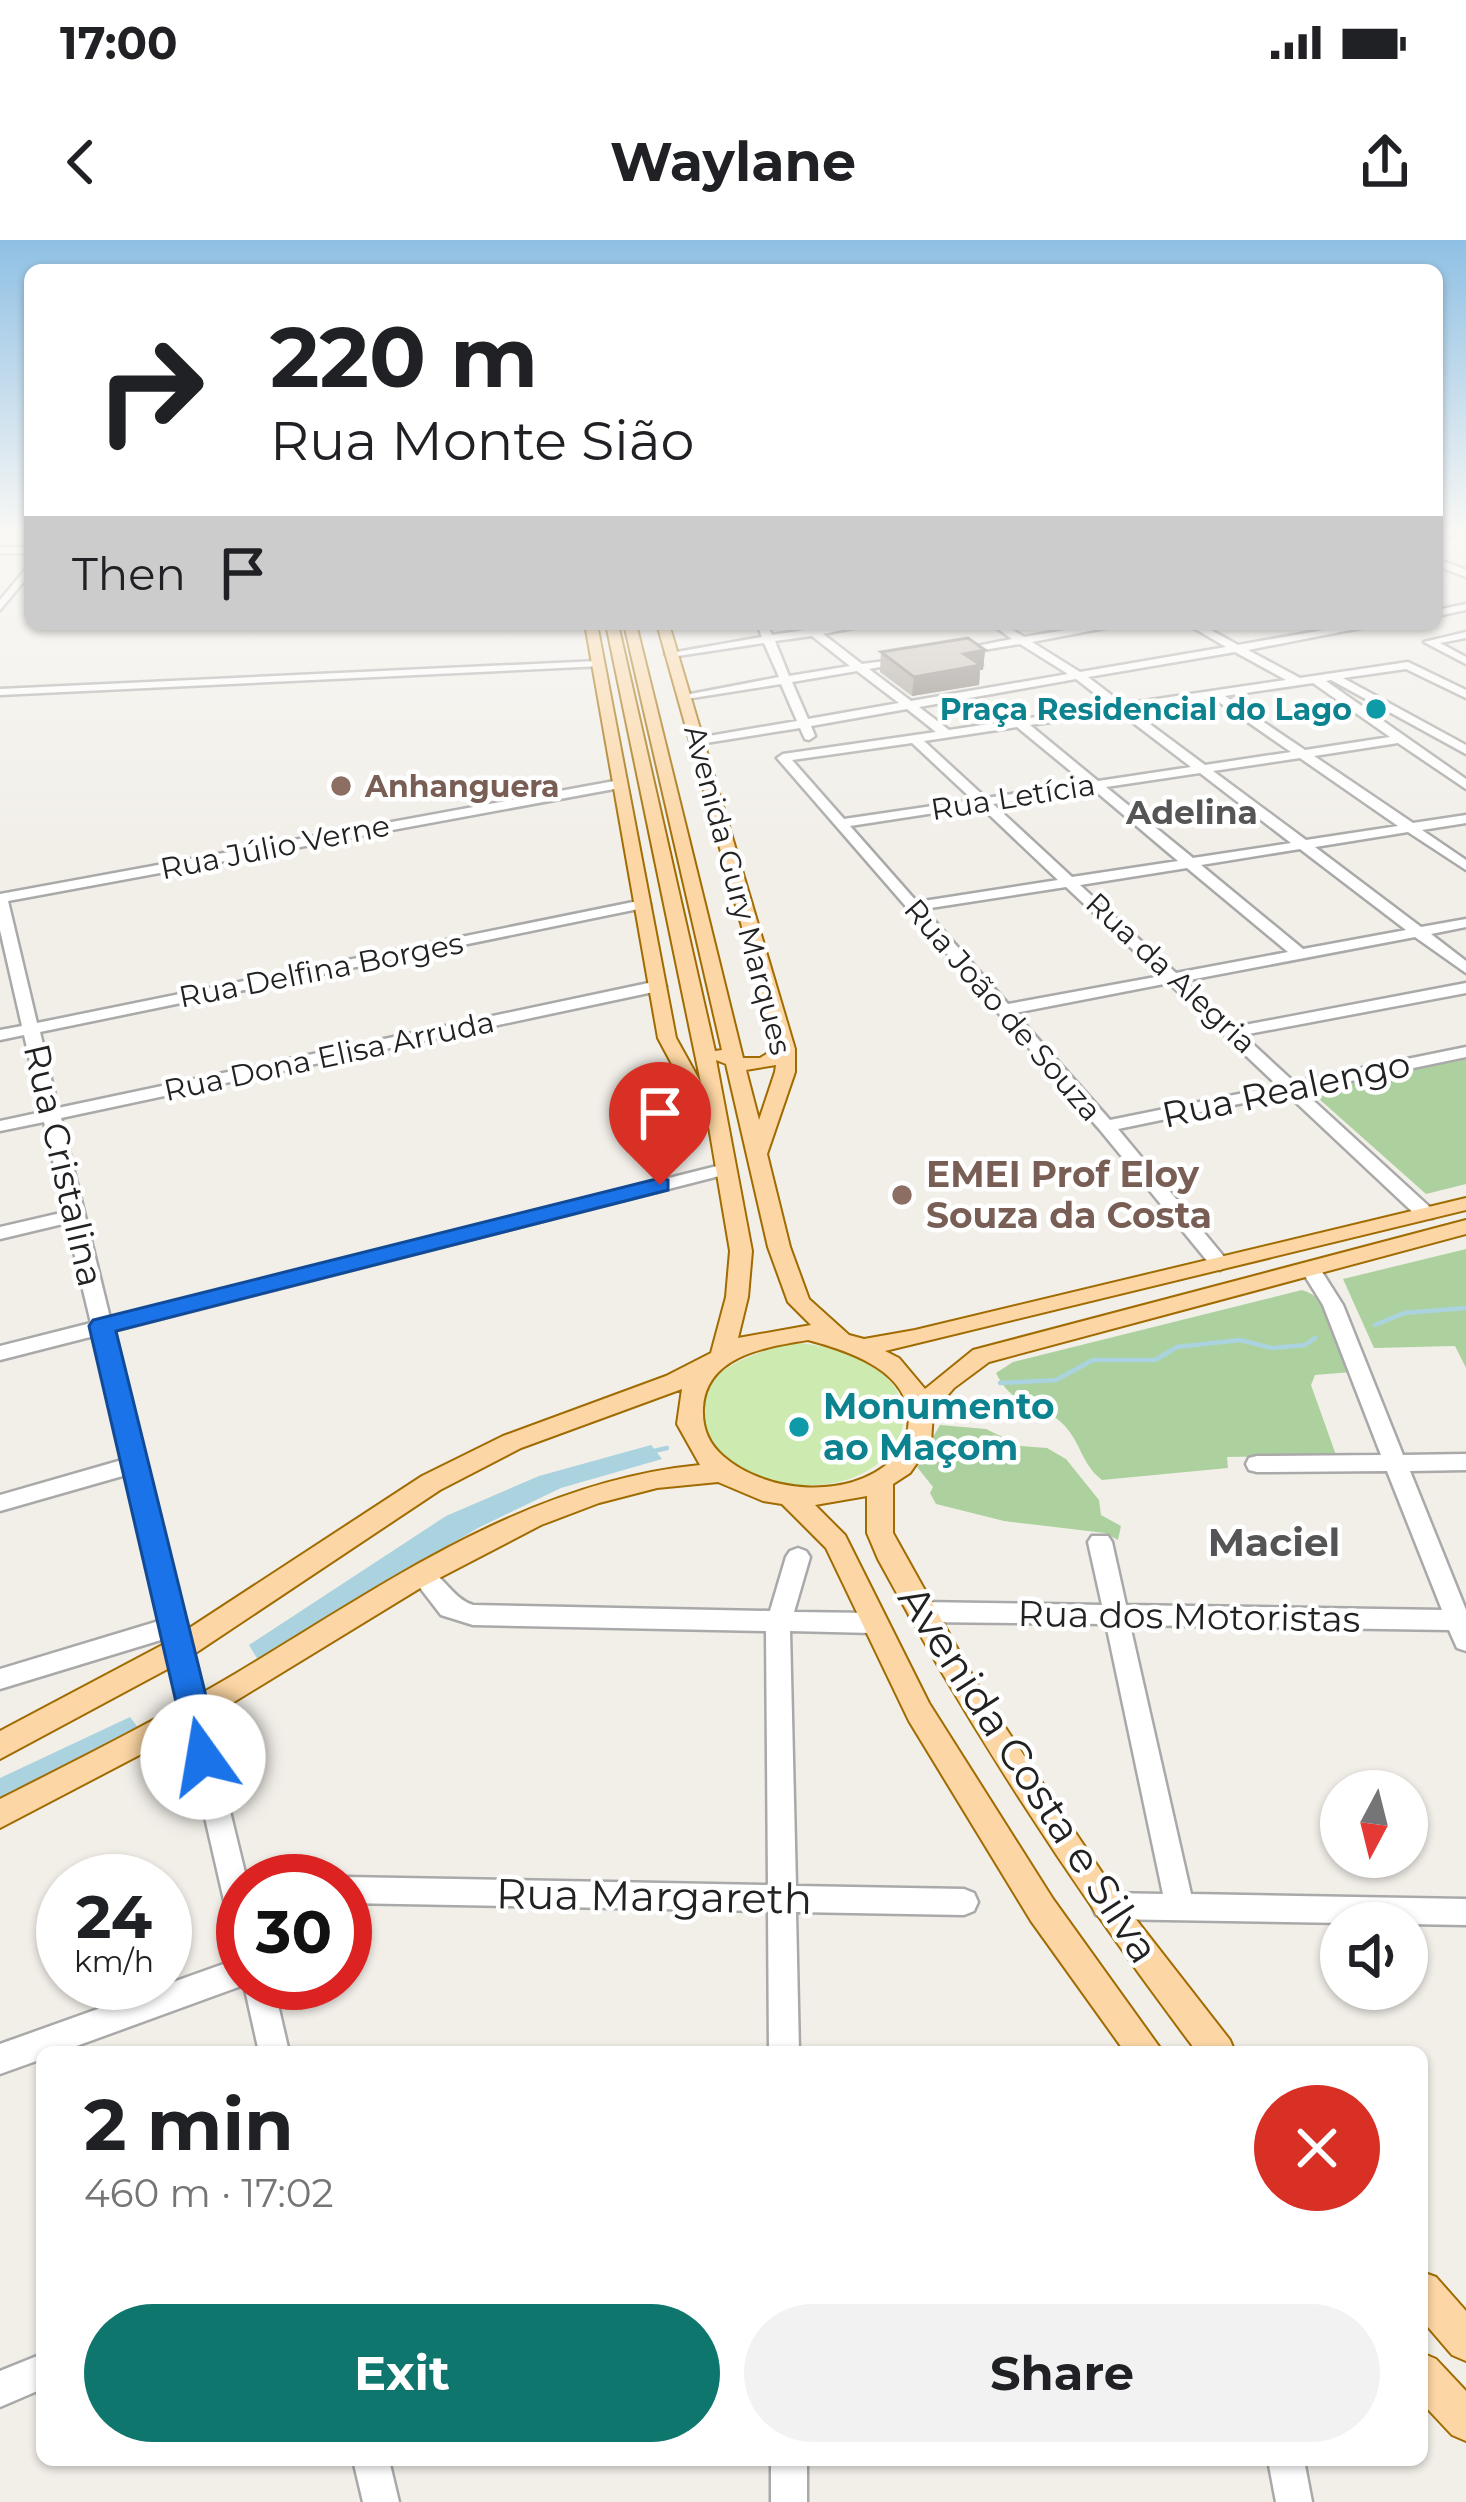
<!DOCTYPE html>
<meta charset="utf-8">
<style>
:root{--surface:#fff;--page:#f2f2f2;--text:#202124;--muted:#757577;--accent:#0f766e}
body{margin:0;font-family:Montserrat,sans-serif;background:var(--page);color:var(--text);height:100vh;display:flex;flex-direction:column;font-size:45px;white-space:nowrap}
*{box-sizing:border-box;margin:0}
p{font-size:39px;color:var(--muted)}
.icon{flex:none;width:66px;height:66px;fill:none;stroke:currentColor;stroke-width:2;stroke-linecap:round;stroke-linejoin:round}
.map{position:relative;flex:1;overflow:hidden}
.sheet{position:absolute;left:36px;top:1806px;width:1392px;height:420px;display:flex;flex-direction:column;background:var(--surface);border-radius:18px;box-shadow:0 3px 9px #0004}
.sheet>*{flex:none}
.banner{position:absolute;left:24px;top:24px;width:1419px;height:366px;border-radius:18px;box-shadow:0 3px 9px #0004;background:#fff;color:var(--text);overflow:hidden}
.needle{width:78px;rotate:187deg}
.tools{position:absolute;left:1320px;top:1530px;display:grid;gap:24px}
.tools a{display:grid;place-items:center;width:108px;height:108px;border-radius:50%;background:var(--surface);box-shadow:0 3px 9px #0004;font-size:60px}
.speed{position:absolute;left:36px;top:1614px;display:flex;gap:24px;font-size:60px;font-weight:700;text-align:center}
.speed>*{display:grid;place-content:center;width:156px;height:156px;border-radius:50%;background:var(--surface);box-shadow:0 3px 9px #0004;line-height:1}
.speed small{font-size:30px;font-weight:400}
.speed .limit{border:18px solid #d22;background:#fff;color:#111}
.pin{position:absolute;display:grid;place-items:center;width:102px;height:102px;color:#fff;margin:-123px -51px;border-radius:50% 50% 50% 0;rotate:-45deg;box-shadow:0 0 12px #0007}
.pin .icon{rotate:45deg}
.me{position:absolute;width:132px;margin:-66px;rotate:347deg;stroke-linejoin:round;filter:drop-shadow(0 0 9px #0008)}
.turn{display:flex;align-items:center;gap:42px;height:252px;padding:0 48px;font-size:54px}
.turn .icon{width:156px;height:156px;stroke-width:2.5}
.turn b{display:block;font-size:84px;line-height:102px}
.then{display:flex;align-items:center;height:114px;padding:0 48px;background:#0003;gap:24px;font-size:45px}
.round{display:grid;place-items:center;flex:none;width:126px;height:126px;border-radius:63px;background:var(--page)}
.head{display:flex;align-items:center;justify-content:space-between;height:204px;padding:0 48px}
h1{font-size:72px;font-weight:700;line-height:90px}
.action{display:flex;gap:24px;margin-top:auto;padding:24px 48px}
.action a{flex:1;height:138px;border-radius:72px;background:var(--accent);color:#fff;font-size:48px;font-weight:700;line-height:138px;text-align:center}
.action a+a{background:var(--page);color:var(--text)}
.status{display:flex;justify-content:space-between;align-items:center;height:84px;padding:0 60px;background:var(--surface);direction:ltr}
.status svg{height:33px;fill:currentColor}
header{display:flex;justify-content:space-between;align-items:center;height:156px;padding:0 48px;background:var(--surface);font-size:54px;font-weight:700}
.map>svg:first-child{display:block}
</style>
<div class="status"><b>17:00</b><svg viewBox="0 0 49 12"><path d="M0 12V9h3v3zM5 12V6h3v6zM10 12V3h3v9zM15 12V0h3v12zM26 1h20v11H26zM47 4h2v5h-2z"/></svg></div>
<header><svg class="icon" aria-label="back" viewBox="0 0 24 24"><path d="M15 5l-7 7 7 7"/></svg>Waylane<svg class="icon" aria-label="share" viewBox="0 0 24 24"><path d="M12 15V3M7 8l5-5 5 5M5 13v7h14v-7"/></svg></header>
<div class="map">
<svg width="1466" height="2262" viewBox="0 0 1466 2262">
<rect width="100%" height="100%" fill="#f2efe9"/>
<path fill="#cdebb0" d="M801,1103C974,1125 905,1276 768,1240C751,1236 733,1228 721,1215C659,1149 744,1109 801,1103Z"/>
<g fill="#add19e">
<polygon points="1466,819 1466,944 1426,954 1309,850"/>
<polygon points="1466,1009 1466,1128 1455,1106 1374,1108 1343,1039"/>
<path d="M1302,1050C1333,1058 1342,1106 1352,1132L1315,1135L1311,1145L1336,1215L1227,1217L1228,1228L1102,1240C1082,1225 1081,1203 1064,1185C1041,1162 1013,1169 996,1133L1013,1122Z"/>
<polygon points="940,1185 986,1189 1021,1206 1047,1208 1066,1219 1099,1260 1101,1275 1121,1286 1118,1300 1105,1293 1004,1281 936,1264 930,1253 933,1247 917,1227 938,1206 933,1197"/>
</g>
<g fill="#aad3df">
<polygon points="651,1205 662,1219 561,1248 478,1288 258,1420 249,1405 446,1276 539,1236"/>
<polygon points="130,1477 142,1493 0,1563 0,1538"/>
</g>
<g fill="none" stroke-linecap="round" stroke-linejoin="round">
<g stroke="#aad3df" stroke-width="4.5">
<polyline points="1375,1085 1404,1073 1466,1068"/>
<polyline points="1000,1143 1056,1140 1093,1120 1155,1120 1177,1107 1240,1100 1272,1108 1305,1105 1315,1098"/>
<polyline points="654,1211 667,1208"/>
</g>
<defs>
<g id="minor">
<polygon points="1466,290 1466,294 1437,298 1437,292"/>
<rect x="0" y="307" width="30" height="6"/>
<polygon points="1437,319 1466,330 1466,337 1437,326"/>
<polygon points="30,324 30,334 0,370 0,360"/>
<polygon points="1466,364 1466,370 1437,376 1437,370"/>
<path d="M757,384H767L772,395L805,390L802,387L806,384L816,389L872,384L823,394L862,424L908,418V422L869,429L911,461L1068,434L1020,404L953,415L947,412L1012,399L991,384H1003L1024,397L1102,384H1126L1032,402L1080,432L1226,407L1187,384H1200L1238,405L1358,384H1381L1248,410L1300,438L1408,422L1466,450V458L1406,429L1343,438L1466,505V514L1331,440L1326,441L1466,539V549L1398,503L1314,516L1413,583L1466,575V583L1422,590L1466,620V630L1408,592L1315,607L1421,687L1466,679V687L1431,694L1466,721V733L1415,697L1184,741L1234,787L1466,743V753L1243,795L1294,842L1466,807V817L1303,851L1433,970L1435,974L1433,978H1419L1287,854L1118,889L1230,1024L1220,1030L1213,1028L1100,890L777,518L783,514L936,492L907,469L811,486L815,496L809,500L805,499L800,488L693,505V499L697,498L797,481L781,444L686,459L680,456L779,437L764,403L671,417L665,414L762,397ZM812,396L850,426L789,436L775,401ZM1235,412L1286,440L1123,464L1088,437ZM857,431L899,463L808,479L792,442ZM1076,439L1111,466L949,490L919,467ZM1313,443L1390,497L1305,510L1225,456ZM1213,458L1291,512L1205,525L1131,470ZM1119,472L1191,527L1098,541L1030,485ZM1017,487L1085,543L986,558L924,501ZM912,503L973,560L844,579L792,520ZM1300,518L1398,586L1306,600L1213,531ZM1200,533L1291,603L1193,618L1106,547ZM1093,549L1178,621L1072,637L993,564ZM980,566L1058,640L917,662L850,586ZM1300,609L1406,690L1303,709L1201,625ZM1187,628L1288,712L1176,733L1080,645ZM1066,647L1161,736L1008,764L924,669ZM1169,743L1278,846L1110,880L1015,773Z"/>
<polygon points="1466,392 1466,398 1440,403 1466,417 1466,424 1424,402"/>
<polygon points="598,421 604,424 602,426 0,455 0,449"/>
<polygon points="620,540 626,544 625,547 8,661 37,783 643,660 650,664 643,668 40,792 58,868 658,741 666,746 658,751 61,878 110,1078 725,924 734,929 731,933 113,1091 247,1641 243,1641 243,1695 233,1691 229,1682 164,1399 0,1449 0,1429 159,1381 126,1235 0,1271 0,1255 122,1220 94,1096 0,1120 0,1106 91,1083 67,983 0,999 0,987 65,972 44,882 0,891 0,881 42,872 24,795 0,800 0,790 22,786 0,690 0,654"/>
<polygon points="1310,1022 1317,1024 1343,1065 1403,1215 1466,1214 1466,1230 1410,1231 1466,1370 1466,1411 1457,1408 1449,1390 1130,1385 1191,1654 1466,1659 1466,1685 1106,1679 1096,1675 1092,1666 1096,1657 1106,1653 1163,1654 1106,1384 920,1382 911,1379 908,1372 911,1365 920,1362 1102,1365 1088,1302 1092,1296 1108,1296 1112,1302 1126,1365 1442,1370 1387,1231 1257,1232 1249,1230 1246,1224 1249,1218 1257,1216 1381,1215 1323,1065 1300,1028"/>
<path d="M798,1308L806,1311L810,1317L794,1372L873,1373L882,1376L885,1383L882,1390L873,1393L790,1391L796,1646L964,1649L974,1653L978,1662L974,1671L964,1675L796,1672L799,1812H769L768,1671L345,1663V1641H335L345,1637L768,1645L766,1391L473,1385L441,1375L411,1336L415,1329C440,1324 449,1358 473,1365L770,1371L786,1317L790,1311Z"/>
<polygon points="243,1717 243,1743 273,1743 289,1812 259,1812 244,1745 60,1812 42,1812 42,1819 0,1834 0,1804"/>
<polygon points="42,2114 42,2149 0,2167 0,2131"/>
<polygon points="353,2220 389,2220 399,2262 363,2262"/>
<rect x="771" y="2220" width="36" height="42"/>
<polygon points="1268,2220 1304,2220 1312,2262 1276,2262"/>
</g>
<g id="major">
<path d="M585,384H597L676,798L701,843L606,384H618L715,811L722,810L624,384H636L743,818H760L776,808L657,384H669L795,809V832L767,914L790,1007L809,1059L849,1095L864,1099L915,1090L1466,958V970L885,1111L899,1118L925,1149L973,1110L1466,980V994L989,1122L954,1148L933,1172L931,1203L910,1233L893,1244V1293L981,1451L1117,1655L1230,1800L1235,1812H1197C1077,1653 973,1495 878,1319L867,1293V1256L815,1265L845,1295L929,1463L1053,1659L1163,1812H1125L1031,1681L909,1481L826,1308L782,1264L763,1261L718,1242L657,1248L599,1263L541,1285L422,1347L193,1487L0,1588V1559C79,1519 159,1479 235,1434C382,1346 525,1242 700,1225L677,1184L682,1149L521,1208L440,1250L188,1418L0,1519V1491L168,1402L422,1236L503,1196L666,1136L711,1113L726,1057L730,1011L708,881L699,875L658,798ZM716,820L726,824L768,1007L788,1062L811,1085L738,1098L748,1057L752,1011ZM776,825L775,832L759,880L746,830ZM808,1100C849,1111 916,1132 908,1188C906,1200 902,1211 892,1220C848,1261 765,1253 723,1216C708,1203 702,1187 703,1168C706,1115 767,1107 808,1100Z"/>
<polygon points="1422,2032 1436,2037 1466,2071 1466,2121 1452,2115 1422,2080"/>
<polygon points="1422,2113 1436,2119 1466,2151 1466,2201 1452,2195 1422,2163"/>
</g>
</defs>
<use href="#minor" stroke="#a9a9a9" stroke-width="5"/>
<use href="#major" stroke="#a06b00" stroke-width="4"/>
<use href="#minor" fill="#fff" fill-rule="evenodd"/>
<use href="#major" fill="#fcd6a4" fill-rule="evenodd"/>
</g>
<polygon fill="#aba49e" points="985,410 983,430 980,430 979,445 912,456 880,432 881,412"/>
<polygon fill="#8b8681" points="985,410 983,430 980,430 979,445 912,456 914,437 964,414"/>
<polygon fill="#c7bfb8" stroke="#8b8681" stroke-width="3" points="968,398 985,410 964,414 981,425 914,437 881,412"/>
<linearGradient id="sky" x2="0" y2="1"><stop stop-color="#8fc0e4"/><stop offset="0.48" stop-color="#f9f8f5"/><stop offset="1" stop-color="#f9f8f5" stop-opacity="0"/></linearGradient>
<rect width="1466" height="606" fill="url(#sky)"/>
<polygon fill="#1a73e8" stroke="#114b97" stroke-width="3" points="660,938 668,940 668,950 116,1091 221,1517 216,1527 203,1532 191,1527 89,1086 93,1080"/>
<g fill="#0f9aa8" stroke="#fff" stroke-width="4.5">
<circle cx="1376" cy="469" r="12"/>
<circle cx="799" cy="1187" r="12"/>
</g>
<g fill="#8d6e63" stroke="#fff" stroke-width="4.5">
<circle cx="341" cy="546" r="12"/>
<circle cx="902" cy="955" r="12"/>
</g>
<g text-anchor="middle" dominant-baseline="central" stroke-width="9" stroke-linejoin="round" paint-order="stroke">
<g font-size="30" font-weight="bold" fill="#0d838f" stroke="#fff" text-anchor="end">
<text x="1352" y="469">Praça Residencial do Lago</text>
</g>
<g font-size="30" font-weight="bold" fill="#785e54" stroke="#fff" text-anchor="start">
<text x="365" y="546">Anhanguera</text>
</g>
<g font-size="30" fill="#222" stroke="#fff">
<text transform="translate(1013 557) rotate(-9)">Rua Letícia</text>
<text transform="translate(275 607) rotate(-11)">Rua Júlio Verne</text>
<text transform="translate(738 650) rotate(75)">Avenida Gury Marques</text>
<text transform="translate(321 730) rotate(-11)">Rua Delfina Borges</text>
<text transform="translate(1171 733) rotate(43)">Rua da Alegria</text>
<text transform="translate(1003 770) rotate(49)">Rua João de Souza</text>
<text transform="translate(329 816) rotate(-12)">Rua Dona Elisa Arruda</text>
</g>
<g font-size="33" font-weight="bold" fill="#555" stroke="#fff">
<text x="1192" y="572">Adelina</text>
</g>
<g font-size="36" fill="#222" stroke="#fff">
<text transform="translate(1286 849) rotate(-12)">Rua Realengo</text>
<text transform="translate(64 925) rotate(77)">Rua Cristalina</text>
<text transform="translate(1189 1376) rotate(1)">Rua dos Motoristas</text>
</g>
<g font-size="36" font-weight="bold" fill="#785e54" stroke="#fff" text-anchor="start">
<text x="926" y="934">EMEI Prof Eloy<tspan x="926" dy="41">Souza da Costa</tspan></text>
</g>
<g font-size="36" font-weight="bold" fill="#0d838f" stroke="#fff" text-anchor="start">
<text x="823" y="1166">Monumento<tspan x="823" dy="41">ao Maçom</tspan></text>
</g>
<g font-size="39" font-weight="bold" fill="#555" stroke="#fff">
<text x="1274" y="1302">Maciel</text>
</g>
<g font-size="42" fill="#222" stroke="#fff">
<text transform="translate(1029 1534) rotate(57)">Avenida Costa e Silva</text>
<text transform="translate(654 1656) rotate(1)">Rua Margareth</text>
</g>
</g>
</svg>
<div class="tools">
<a><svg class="needle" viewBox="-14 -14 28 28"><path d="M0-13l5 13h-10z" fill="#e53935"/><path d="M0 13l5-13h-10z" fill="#757577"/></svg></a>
<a><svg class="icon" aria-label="sound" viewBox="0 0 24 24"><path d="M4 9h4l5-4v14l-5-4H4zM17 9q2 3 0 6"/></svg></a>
</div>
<div class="speed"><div>24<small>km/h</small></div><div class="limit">30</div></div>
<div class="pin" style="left:660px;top:945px;background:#d93025"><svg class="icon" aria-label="arrive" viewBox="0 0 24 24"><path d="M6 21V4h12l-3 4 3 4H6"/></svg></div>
<svg class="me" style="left:203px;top:1517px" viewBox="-20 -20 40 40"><circle r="19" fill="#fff"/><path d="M0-13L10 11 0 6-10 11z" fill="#1a73e8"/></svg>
<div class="banner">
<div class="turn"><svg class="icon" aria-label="right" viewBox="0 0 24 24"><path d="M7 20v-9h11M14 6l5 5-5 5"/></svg><div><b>220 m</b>Rua Monte Sião</div></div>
<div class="then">Then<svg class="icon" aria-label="arrive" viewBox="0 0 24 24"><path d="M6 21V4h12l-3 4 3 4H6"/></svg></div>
</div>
<section class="sheet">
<div class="head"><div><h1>2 min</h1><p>460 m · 17:02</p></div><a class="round" style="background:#d93025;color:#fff"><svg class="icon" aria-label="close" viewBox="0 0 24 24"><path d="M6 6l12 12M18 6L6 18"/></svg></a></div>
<div class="action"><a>Exit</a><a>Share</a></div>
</section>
</div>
